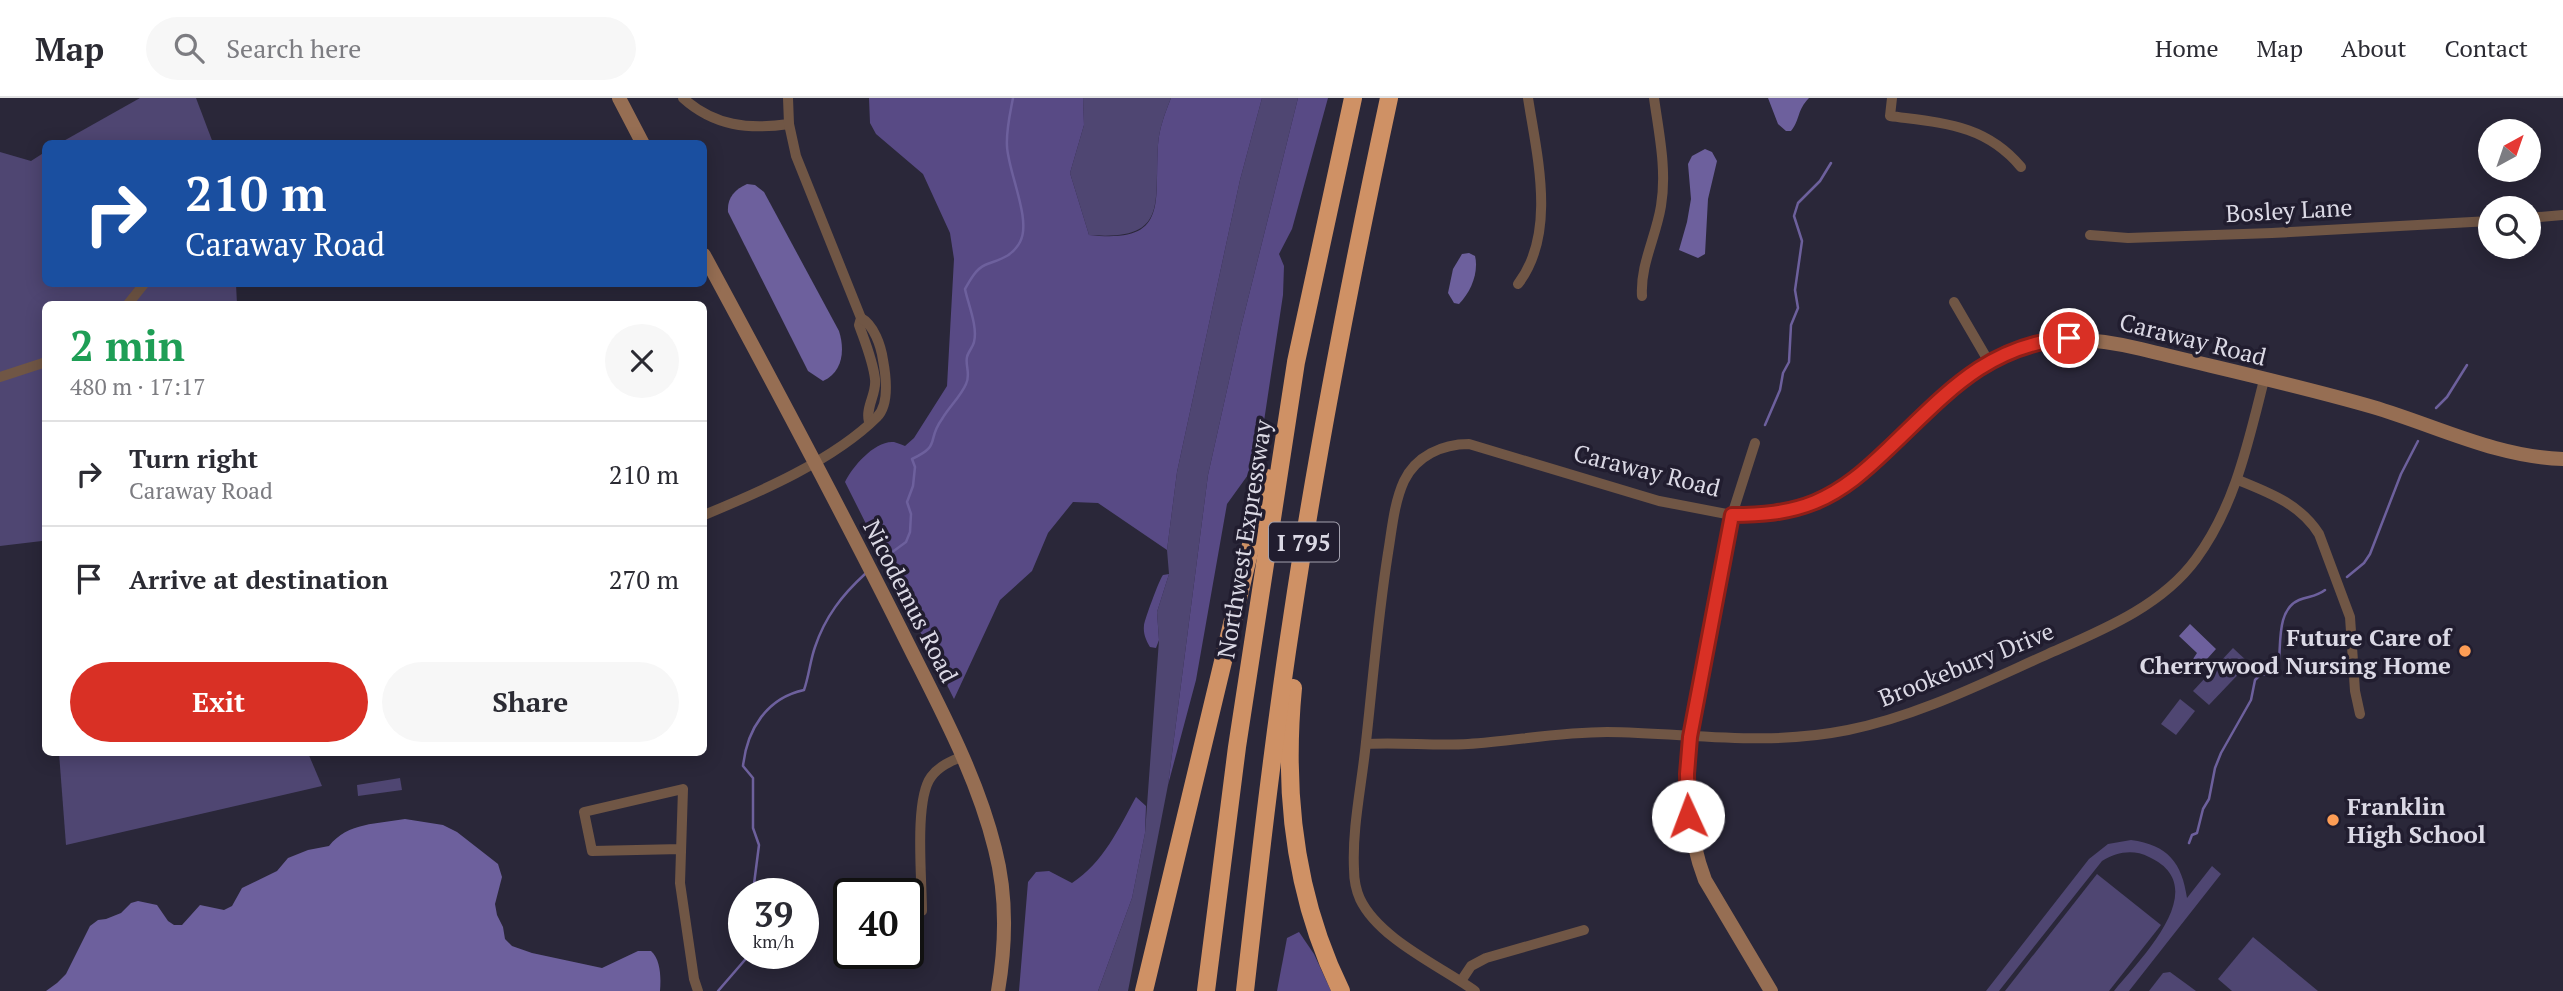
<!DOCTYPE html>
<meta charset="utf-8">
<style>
:root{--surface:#fff;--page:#f7f7f7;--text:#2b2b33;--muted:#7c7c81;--line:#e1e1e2;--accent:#d93025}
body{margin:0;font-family:"PT Serif",serif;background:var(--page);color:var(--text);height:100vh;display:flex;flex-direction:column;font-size:26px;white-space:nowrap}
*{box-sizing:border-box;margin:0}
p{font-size:23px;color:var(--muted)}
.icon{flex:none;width:38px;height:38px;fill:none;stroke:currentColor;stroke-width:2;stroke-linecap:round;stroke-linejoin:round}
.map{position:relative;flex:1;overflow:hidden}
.panel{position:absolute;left:42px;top:203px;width:665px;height:455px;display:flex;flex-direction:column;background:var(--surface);border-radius:10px;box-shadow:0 4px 18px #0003}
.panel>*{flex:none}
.top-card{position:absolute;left:42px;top:42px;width:665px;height:147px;border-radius:10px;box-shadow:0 4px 18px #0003;background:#1a4fa0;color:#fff;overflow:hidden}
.needle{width:46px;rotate:40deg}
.buttons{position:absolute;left:2478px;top:21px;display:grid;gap:14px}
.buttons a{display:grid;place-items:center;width:63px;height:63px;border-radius:50%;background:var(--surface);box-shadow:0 4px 18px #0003;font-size:35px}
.speed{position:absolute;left:728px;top:780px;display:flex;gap:14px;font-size:35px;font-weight:700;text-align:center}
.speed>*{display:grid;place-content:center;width:91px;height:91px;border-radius:50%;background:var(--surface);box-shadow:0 4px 18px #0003;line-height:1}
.speed small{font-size:18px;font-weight:400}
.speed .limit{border:4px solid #111;border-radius:10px;background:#fff;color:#111}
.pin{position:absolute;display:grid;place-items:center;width:60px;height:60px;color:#fff;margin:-30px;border:4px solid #fff;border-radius:50%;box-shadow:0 2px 7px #0007}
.me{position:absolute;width:77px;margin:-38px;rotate:358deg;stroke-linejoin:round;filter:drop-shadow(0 0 5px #0008)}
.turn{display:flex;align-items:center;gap:24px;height:147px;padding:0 28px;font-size:32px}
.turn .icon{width:91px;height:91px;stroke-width:2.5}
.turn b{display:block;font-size:49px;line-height:60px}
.round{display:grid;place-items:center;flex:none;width:74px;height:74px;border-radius:37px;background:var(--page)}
.headline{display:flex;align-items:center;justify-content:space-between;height:119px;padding:0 28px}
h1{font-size:42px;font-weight:600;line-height:52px;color:#1e9e55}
.cta{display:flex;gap:14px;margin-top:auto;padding:14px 28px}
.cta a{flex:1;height:80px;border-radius:42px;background:var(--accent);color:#fff;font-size:28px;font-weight:600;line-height:80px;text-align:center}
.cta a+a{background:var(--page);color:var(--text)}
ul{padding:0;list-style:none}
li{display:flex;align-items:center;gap:21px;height:105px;padding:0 28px;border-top:2px solid var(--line)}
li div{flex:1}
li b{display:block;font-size:26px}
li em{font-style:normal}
header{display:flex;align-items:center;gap:42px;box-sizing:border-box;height:98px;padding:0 35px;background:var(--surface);border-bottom:2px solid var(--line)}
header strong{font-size:33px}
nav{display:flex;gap:38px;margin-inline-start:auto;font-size:24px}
.search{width:490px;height:63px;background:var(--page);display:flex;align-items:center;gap:18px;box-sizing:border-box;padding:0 24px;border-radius:38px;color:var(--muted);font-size:26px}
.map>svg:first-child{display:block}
</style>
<header>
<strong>Map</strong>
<div class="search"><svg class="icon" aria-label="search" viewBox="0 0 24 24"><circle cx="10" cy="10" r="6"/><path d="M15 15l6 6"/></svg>Search here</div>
<nav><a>Home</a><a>Map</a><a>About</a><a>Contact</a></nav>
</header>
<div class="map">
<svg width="2563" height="893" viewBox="0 0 2563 893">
<rect width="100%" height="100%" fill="#2a2739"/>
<g fill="#4f4672">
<polygon points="140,0 196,0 213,45 60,45"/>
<path d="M1083,0H1171C1165,15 1159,31 1158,47C1154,107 1169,143 1089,137L1070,75L1084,27Z"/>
<polygon points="1262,0 1298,0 1241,229 1208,377 1168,687 1128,893 1098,893 1132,800 1145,735 1159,542 1157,514 1169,476 1167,452 1177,374 1240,82"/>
<polygon points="0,54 31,63 45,54 46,186 236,186 237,206 46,206 45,479 42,443 0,448"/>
<polygon points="2233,550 2249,565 2209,607 2193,593"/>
<polygon points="2180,601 2195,613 2176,637 2161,626"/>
<polygon points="59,655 308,655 322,688 66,747"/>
<polygon points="400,680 402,692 358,698 357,687"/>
<path d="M2131,742C2168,747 2182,765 2187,800L2212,768L2221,776L2129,893H2114C2139,862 2215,789 2149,759C2133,751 2117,754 2102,763L1999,893H1986L2089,761L2108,746Z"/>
<polygon points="2097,776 2161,827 2109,893 2005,893"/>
<polygon points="2253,839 2318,893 2232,893 2218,881"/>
<polygon points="2170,874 2196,893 2149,893 2163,875"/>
</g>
<g fill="#584a85">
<path d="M869,0H1083L1084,27L1070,75L1089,137C1170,146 1154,105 1158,47C1159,31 1165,15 1171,0H1262L1240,82L1177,374L1167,452L1098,405L1073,404L1048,435L1032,473L1000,502L954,601L845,384C852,369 875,342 894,344C898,345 902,347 905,348L914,340L947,288L954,161L950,135L923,76L876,36L870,25Z"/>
<polygon points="1298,0 1328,0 1292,131 1279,156 1284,168 1283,197 1258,363 1227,406 1196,582 1168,687 1208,377 1241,229"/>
<path d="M1169,476L1157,514L1159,542L1156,550L1150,549C1146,542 1143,536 1144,527C1145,521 1159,482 1163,477Z"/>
<path d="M1136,699L1146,708L1145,735L1132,800L1098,893H1019L1028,784L1036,774L1049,773L1072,785C1103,765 1119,730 1136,699Z"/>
<polygon points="1299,834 1314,856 1331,893 1277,893 1287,840"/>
</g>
<g fill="#6d609d">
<path d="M1768,0H1809C1797,12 1800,22 1791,33H1786L1778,26Z"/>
<polygon points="1705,51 1712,54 1717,63 1708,101 1705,156 1698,160 1679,152 1687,124 1691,101 1688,66 1692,58"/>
<path d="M747,86L755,87L764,94L839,233C845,252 843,274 823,283L808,273L728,114C727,100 734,92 747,86Z"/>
<path d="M1469,155L1475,158C1479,174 1471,194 1459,206L1454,205L1448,195L1453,171L1462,156Z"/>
<polygon points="2190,526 2216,551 2198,571 2191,564 2197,555 2179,538"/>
<path d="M405,721L443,727L457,734L498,766L502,779L495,806L497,817L503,829L505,841L512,848L532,855L602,870L638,853H651C661,862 661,880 660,893H46L57,885L66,876L90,828L98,822L106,821L121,815L131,805L138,803L157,807L168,823L174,827H182L200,807L224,812L232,808L242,790L277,773L288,760L308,752L329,748C348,724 378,726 405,721Z"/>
</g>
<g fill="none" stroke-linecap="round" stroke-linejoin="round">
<g stroke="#6d609d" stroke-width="2.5">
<polyline points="2436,310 2447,299 2467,267"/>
<polyline points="1765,327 1780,292 1783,275 1789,264 1791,227 1798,210 1795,192 1802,143 1794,118 1798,105 1820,83 1831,65"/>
<path d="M880,463L906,444L910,434L911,416L907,404L913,388L915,369L912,361C942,347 926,343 942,321C949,309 961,298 966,286C971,276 965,268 967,259C968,254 973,249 974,244C978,229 968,206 965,191C970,182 976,171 985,167C1000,161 1012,159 1020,144C1032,122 1008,74 1007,48C1006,32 1010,16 1013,0"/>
<polyline points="2347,479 2364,465 2370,456 2401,376 2418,343"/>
<path d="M2189,745L2192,737L2197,735L2203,711L2209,701L2215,670L2221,655L2251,602L2255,582L2260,577L2268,576L2278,570C2282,551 2275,512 2299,502C2309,498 2316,499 2325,492"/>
<path d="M758,796L754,786L759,747L753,730V680L743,668C747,631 767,600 804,592C809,578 810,563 815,549C825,519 842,497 865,476"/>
<polyline points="718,893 750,856"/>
</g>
<g stroke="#705645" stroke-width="10">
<path d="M683,0C714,28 749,32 789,26"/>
<path d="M788,0L789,26L796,58L861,220L859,227C865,244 873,263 875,281C877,296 865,309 869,324"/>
<path d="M1892,0L1890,18C1942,25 1985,26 2021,69"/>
<polyline points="2529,120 2563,117"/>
<polyline points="2090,137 2128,140 2272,135 2490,123"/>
<path d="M1518,186C1557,135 1537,58 1528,0"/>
<path d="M1642,198C1640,167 1656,139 1661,108C1667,72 1659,36 1654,0"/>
<polyline points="1954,204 1989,264"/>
<polyline points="128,206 144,186"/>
<polyline points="0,279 46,264"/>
<path d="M2238,382C2270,395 2300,406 2319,436L2350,519L2355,593L2360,616"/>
<path d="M704,417C760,394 834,362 877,319C890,306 886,278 883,262C881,248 874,227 861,220"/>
<path d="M1366,646C1400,644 1434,648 1468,646C1514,643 1560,634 1607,634C1691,635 1763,649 1848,632C1918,618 1983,585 2048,556C2100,533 2161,509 2196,461C2235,408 2248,345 2264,282"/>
<polyline points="681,751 592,753 584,714 683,691 680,785 694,881 698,893"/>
<path d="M922,813C922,782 914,702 931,679C939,668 951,663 963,658"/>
<polyline points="1461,883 1471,868 1486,860 1584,832"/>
<path d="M1475,893C1440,868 1379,841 1360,801C1356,792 1354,781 1354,771C1352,729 1362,686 1366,644C1373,581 1378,518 1388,455C1392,431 1394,405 1404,383C1416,358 1442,346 1469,346L1659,403L1732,417L1755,345"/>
</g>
<g stroke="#966e53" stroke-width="14">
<polyline points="619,0 643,46"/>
<path d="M704,157C771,281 838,406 901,532C936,603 976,674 995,751C1007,797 1006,846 998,893"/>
<path d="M1771,893L1705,782C1687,735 1686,689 1690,639L1732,417C1761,417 1789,415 1816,404C1846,391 1870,369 1893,347C1977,267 2016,221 2141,251C2218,270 2297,287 2373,309C2437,328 2496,359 2563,361"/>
</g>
<g stroke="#cf9165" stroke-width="18">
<path d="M1293,590C1283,695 1294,797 1341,893"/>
<polyline points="1144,893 1267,380"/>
<polyline points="1206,893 1237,649 1296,264 1353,0"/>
<path d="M1245,893C1259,769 1273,644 1292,520C1318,346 1352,172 1389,0"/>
</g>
</g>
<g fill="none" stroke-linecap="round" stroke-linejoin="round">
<defs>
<path id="route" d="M1688,718L1687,676L1690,639L1732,417C1761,417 1788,415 1815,404C1844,392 1866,372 1888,351C1945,297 1986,247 2069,240"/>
</defs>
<use href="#route" stroke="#8d1f18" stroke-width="18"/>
<use href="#route" stroke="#d93025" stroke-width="12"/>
</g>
<g fill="#fd9d55" stroke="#211d2f" stroke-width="2.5">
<circle cx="2465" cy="553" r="7"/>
<circle cx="2333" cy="722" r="7"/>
</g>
<g text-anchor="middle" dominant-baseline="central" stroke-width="7" stroke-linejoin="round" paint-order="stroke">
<rect fill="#211d2f" stroke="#a3a1ae" stroke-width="2" x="1269" y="424.5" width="70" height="39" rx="5"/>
<g font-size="23" font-weight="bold" fill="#dbd9e5">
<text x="1304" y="444">I 795</text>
</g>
<g font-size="24" fill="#dbd9e5" stroke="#211d2f">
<text transform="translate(2289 112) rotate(-3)">Bosley Lane</text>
<text transform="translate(2193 241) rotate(14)">Caraway Road</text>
<text transform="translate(1647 372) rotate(14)">Caraway Road</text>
<text transform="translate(1244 441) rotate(-81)">Northwest Expressway</text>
<text transform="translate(911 503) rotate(63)">Nicodemus Road</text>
<text transform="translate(1966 566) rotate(-22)">Brookebury Drive</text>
</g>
<g font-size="24" font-weight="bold" fill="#dbd9e5" stroke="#211d2f" text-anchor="end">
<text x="2451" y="539">Future Care of<tspan x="2451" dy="28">Cherrywood Nursing Home</tspan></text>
<text x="2347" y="708" text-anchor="start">Franklin<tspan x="2347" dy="28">High School</tspan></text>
</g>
</g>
</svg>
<div class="buttons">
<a><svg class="needle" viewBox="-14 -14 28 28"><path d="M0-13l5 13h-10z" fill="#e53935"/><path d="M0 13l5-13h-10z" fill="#7c7c81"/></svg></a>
<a><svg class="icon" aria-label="search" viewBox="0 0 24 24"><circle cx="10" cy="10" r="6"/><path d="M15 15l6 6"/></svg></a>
</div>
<div class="speed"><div>39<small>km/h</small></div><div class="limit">40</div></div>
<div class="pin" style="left:2069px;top:240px;background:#d93025"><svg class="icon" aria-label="arrive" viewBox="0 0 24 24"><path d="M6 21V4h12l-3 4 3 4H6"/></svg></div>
<svg class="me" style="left:1688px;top:718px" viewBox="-20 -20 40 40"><circle r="19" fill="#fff"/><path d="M0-13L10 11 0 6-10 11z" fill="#d93025"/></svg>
<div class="top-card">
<div class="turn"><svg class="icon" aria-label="right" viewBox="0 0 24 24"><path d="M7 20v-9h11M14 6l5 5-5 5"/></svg><div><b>210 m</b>Caraway Road</div></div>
</div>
<section class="panel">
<div class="headline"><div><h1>2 min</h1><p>480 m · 17:17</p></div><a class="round"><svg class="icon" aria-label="close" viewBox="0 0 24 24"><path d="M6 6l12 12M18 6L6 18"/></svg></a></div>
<ul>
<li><svg class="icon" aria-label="right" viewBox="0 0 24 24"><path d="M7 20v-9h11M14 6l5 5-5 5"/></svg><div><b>Turn right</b><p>Caraway Road</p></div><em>210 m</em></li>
<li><svg class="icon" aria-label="arrive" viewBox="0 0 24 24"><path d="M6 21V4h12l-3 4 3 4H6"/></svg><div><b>Arrive at destination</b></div><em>270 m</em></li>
</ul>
<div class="cta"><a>Exit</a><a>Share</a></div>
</section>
</div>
